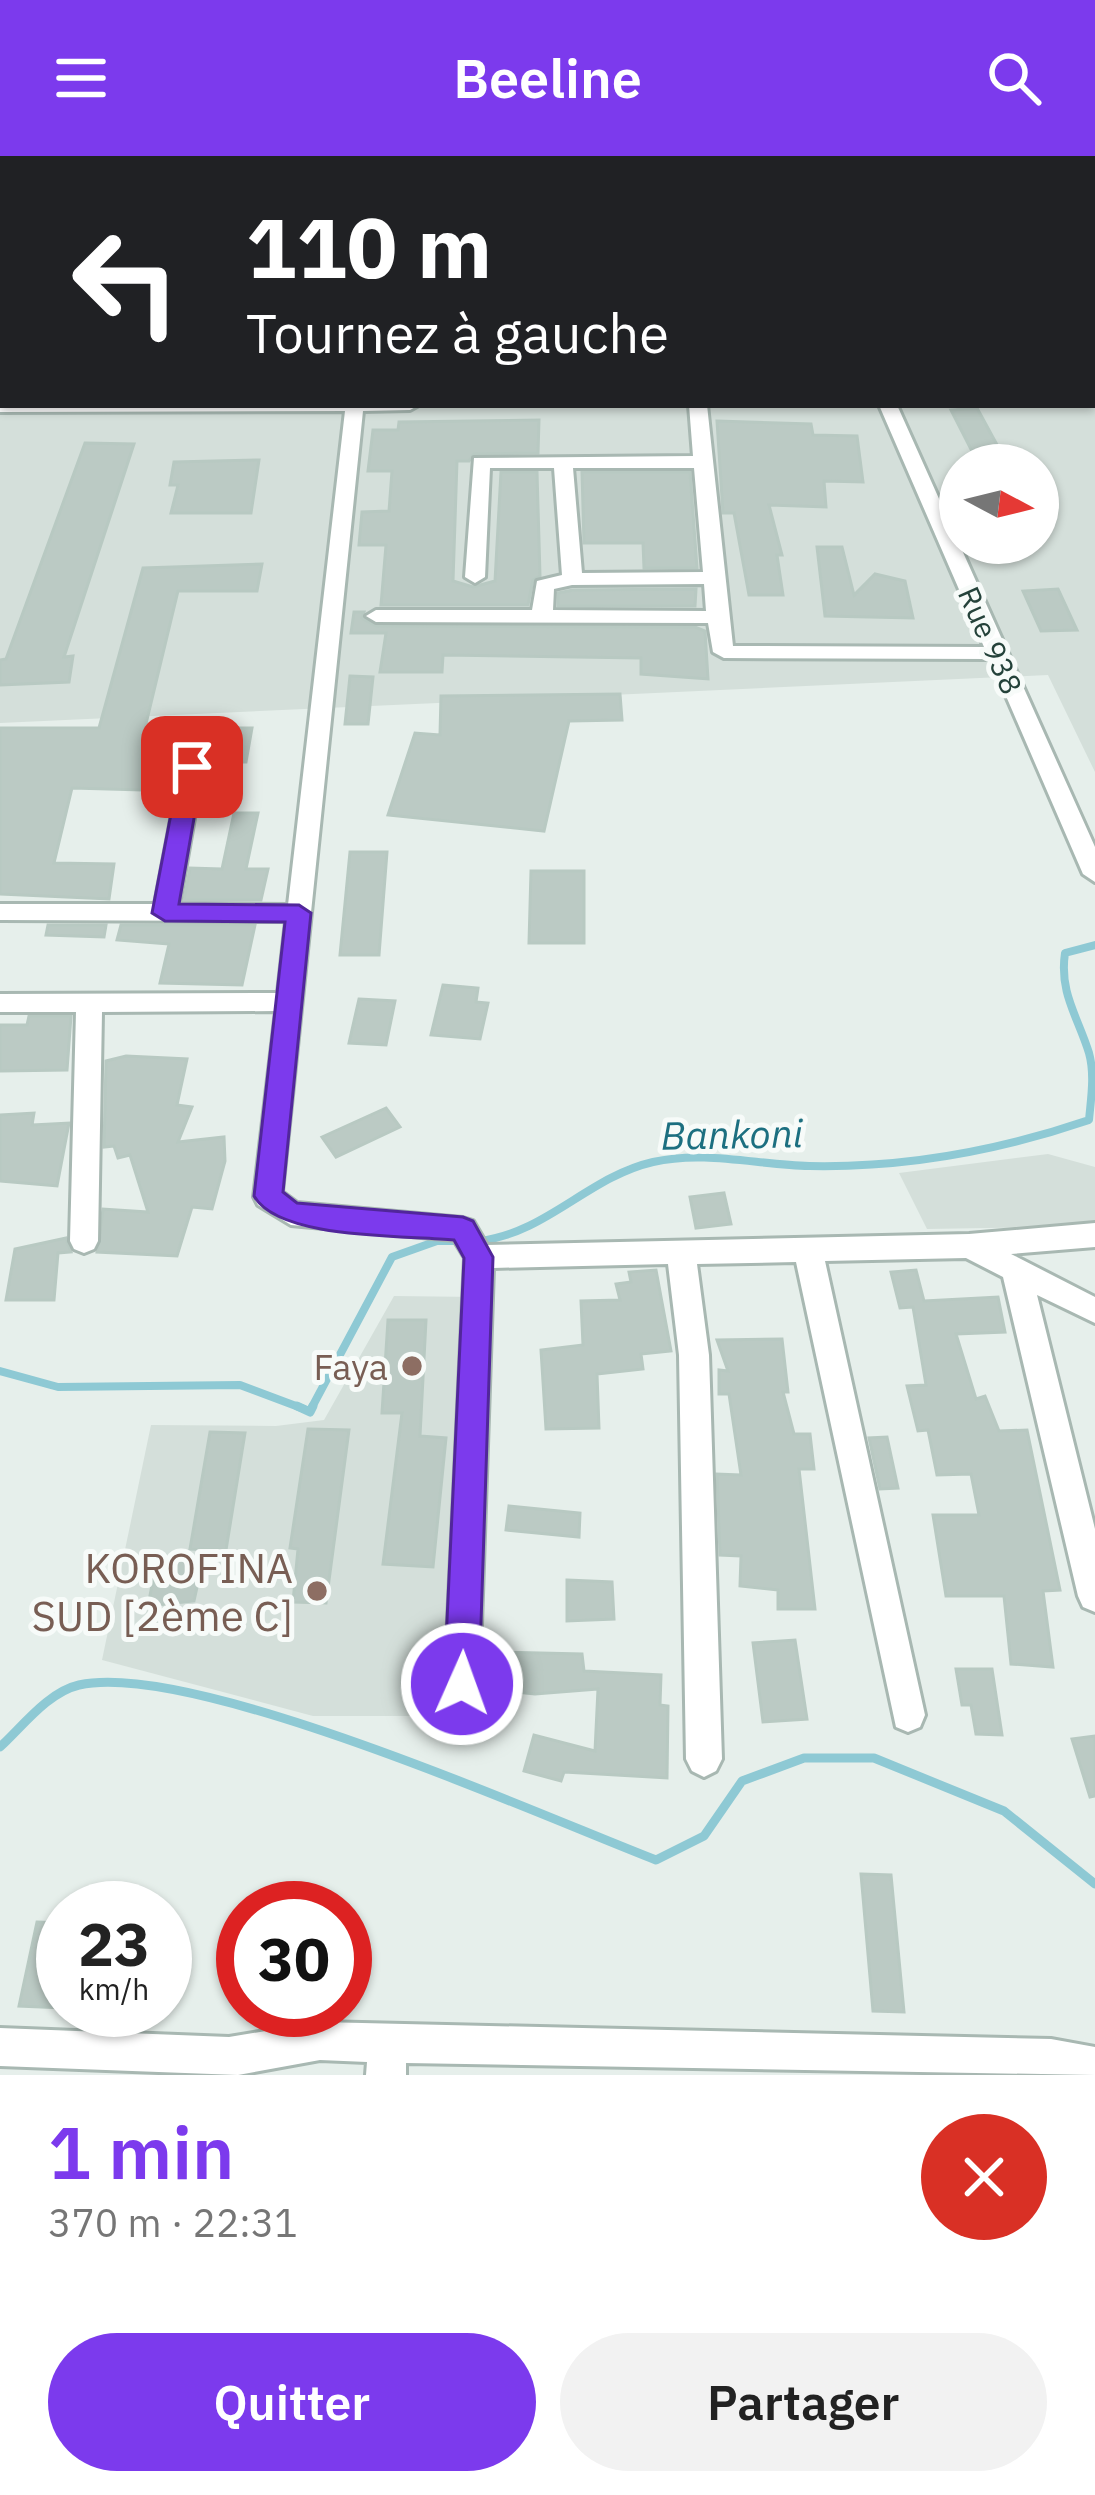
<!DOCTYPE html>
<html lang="fr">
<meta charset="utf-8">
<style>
:root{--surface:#fff;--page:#f2f2f2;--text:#222;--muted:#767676;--accent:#7c3aed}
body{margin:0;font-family:"IBM Plex Sans",sans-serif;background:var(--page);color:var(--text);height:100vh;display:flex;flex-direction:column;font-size:45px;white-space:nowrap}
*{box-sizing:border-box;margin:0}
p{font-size:39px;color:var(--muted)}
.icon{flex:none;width:66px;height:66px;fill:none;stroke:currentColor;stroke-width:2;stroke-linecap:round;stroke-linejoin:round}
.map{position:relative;height:1919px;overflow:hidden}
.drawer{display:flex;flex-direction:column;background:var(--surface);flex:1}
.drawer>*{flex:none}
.hud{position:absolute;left:0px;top:0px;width:1095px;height:252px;box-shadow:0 3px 9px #0004;background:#202124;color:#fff;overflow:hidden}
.needle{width:78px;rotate:97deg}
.controls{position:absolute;left:939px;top:288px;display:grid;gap:24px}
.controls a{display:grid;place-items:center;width:120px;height:120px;border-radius:50%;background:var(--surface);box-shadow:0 3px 9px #0004;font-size:60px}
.speed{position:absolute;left:36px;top:1725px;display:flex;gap:24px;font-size:60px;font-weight:700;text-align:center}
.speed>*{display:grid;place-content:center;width:156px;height:156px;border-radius:50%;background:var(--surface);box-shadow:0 3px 9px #0004;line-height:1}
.speed small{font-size:30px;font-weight:400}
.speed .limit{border:18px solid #d22;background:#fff;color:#111}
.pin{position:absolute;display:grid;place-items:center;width:102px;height:102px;color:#fff;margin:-51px;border-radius:24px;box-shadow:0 6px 18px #0006}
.me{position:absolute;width:132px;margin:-66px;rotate:2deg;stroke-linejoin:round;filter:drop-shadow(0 0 9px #0008)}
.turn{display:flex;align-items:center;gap:42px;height:252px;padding:0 48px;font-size:54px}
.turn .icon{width:156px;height:156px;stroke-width:2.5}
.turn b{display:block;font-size:84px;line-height:102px}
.round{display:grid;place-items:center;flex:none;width:126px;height:126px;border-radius:63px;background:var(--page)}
.headline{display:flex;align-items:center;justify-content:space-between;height:204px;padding:0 48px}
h1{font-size:72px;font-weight:600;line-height:90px;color:var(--accent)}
.cta{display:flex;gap:24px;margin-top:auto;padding:24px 48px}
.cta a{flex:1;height:138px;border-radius:72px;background:var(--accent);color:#fff;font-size:48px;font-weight:600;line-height:138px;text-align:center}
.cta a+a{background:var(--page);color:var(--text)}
header{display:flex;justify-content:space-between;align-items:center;height:156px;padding:0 48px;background:var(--accent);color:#fff;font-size:54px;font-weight:600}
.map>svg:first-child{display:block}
</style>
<header><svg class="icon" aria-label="menu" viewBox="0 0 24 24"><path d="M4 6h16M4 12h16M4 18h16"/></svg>Beeline<svg class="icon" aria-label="search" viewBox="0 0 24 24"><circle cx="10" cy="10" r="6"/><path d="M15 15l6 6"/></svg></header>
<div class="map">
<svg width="1095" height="1919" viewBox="0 0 1095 1919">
<rect width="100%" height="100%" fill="#e6efeb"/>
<g fill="#d4dfda" fill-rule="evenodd">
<path d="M795,0H1095V616L1048,519L0,567V77L3,249H1092V3ZM960,309H1038V387H960Z"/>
<polygon points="1048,998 1095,1011 1095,1070 927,1073 899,1017"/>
<polygon points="394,1140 477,1141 451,1560 313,1560 102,1504 151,1269 276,1270 324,1264"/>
</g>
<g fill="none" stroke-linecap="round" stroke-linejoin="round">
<g stroke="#8ec9d4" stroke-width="8">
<path d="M479,1085C547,1077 588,1021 653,1006C704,994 758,1009 809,1010C905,1012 998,995 1089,964C1091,942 1095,919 1089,897C1078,861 1059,837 1065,797L1095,789"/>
<polyline points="0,1215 58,1231 240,1229 304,1253"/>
<polyline points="311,1253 392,1101 437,1085 464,1085"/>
</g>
<g stroke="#8ec9d4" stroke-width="9">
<polyline points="297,1250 310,1256 313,1250"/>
<path d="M0,1591C22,1571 48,1536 79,1529C193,1504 537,1658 656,1704L704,1680L742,1625L804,1602H874L1004,1655L1095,1728"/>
</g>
</g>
<g fill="#bbcac4" stroke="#b8c9c2" stroke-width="3">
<polygon points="977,252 1008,309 979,309 951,254"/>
<polygon points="539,264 538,297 474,298 469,305 457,305 453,425 473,431 495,425 501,316 537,316 540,420 533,424 528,449 381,449 386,389 359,389 362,356 389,355 392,315 368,315 373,274 398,274 399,266"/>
<polygon points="717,265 811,268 813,279 857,280 863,326 824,325 826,351 769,349 782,399 777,399 783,439 749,439 734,357 723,357"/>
<polygon points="85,287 134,288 64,501 73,500 69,526 0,529 0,504 6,503"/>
<polygon points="259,304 251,357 171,357 178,329 170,329 174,306"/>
<polygon points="582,316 690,316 697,412 644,412 643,387 584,387"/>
<polygon points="817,391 842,391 854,439 875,418 905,425 913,462 825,460"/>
<polygon points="262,408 257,435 178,435 145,572 252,572 246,606 204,606 190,600 180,606 153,606 142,634 72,632 54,707 114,708 109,743 0,738 0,572 99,572 143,412"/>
<polygon points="696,433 695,450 558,450 558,437 573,434"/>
<polygon points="1058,433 1077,474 1041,475 1023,435"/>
<polygon points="354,456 364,456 362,462 376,470 695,471 705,475 708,523 641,518 641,502 443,499 442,516 380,516 386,477 351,477"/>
<polygon points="350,520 373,521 368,568 345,568"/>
<polygon points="620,538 622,564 569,565 544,675 388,659 415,577 440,579 441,540"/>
<polygon points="234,657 258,657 246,713 268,713 261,744 184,744 190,712 222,713"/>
<polygon points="350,696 387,696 379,799 340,799"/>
<polygon points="531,715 584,715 584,787 529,787"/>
<polygon points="48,769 106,769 104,781 46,779"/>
<polygon points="121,769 255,769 242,829 160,827 169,788 117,784"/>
<polygon points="443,829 478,832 476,846 488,847 480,883 431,879"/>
<polygon points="359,843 395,845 386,889 349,887"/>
<polygon points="29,860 71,860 67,914 0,915 0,869 27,869"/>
<polygon points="126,900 187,903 177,949 192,951 178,986 224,981 225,1005 212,1053 192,1051 177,1100 97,1096 103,1053 148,1056 130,999 118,1002 114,990 104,991 106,905"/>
<polygon points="386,952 400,971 336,1001 322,981"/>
<polygon points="34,957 32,969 69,967 57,1030 0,1025 0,959"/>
<polygon points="724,1037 731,1068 696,1072 690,1041"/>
<polygon points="66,1082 71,1096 58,1097 54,1144 6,1144 15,1093"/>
<polygon points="656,1114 671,1195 641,1198 643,1213 597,1218 599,1272 546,1273 541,1194 583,1189 581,1145 620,1144 616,1128 631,1126 629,1116"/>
<polygon points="916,1114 924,1145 998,1141 1005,1176 956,1178 976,1243 985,1240 999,1275 1027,1274 1060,1434 1043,1435 1053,1511 1011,1508 1004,1440 946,1440 933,1359 979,1359 971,1318 937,1319 928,1274 918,1275 907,1230 926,1229 913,1151 900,1152 891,1116"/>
<polygon points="388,1164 426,1164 420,1280 446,1282 433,1411 383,1408 402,1257 382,1257"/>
<polygon points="782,1183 788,1236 783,1236 794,1278 810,1278 814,1313 799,1313 815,1453 778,1453 778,1434 740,1430 741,1400 720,1399 717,1318 741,1319 729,1238 719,1238 719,1214 728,1215 717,1184"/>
<polygon points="308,1273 349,1274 326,1447 293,1446 298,1393 290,1392"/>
<polygon points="210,1276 245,1277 226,1394 190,1393"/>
<polygon points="887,1281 898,1332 880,1333 869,1282"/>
<polygon points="509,1350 580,1357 579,1381 506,1374"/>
<polygon points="157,1403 203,1404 194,1445 148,1450"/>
<polygon points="567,1424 612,1426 614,1463 567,1465"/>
<polygon points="795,1484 807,1563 763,1566 753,1487"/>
<polygon points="502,1496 582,1498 584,1515 661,1519 660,1549 668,1550 667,1622 564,1616 561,1625 524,1615 534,1579 595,1595 598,1533 535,1538 496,1534"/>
<polygon points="956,1513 992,1513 1002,1579 976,1578 971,1549 962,1549"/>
<polygon points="1095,1580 1095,1640 1090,1641 1072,1583"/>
<polygon points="861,1718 891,1719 904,1856 873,1855"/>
<polygon points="37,1766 63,1767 63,1852 19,1850"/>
</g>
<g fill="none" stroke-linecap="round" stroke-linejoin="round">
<defs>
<g id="minor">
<rect x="324" y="0" width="14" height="3"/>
<polygon points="770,0 784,0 786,3 772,3"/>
<polygon points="1022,0 1095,0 1095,4 1020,3"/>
<rect x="0" y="44" width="3" height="10"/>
<polygon points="0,246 419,249 410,254 363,255 282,1036 297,1047 463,1062 473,1065 487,1089 969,1078 1095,1067 1095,1091 1011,1098 1095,1141 1095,1167 1037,1139 1095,1373 1095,1456 1083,1451 1078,1440 1003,1121 966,1102 825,1105 925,1559 920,1571 908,1576 896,1571 796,1106 697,1108 709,1199 722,1603 716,1615 704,1621 692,1615 686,1603 679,1199 668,1108 493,1112 479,1528 474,1540 462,1545 450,1540 445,1528 465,1102 454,1084 291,1069 258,1049 254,1041 276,855 102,856 98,1085 94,1093 84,1097 74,1093 70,1085 76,856 0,856 0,838 278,837 286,765 0,764 0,748 155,748 181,611 192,604 203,611 179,748 288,749 345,255 0,256"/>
<path d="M689,249H707L733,490L984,491L879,249H897L1095,691V726L1083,718L990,503L724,502L713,496L708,467L376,466L366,460L376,454H532L537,425L562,419L554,312H490L485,421L475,427L465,421L474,302L693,300ZM573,312H694L703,416L582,417ZM704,428L706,455L553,454L554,433L572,429Z"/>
<polygon points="320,1866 1051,1883 1095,1891 1095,1919 406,1907 406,1919 366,1919 367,1906 320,1904 238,1919 0,1910 0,1872 229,1881"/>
</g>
</defs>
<use href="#minor" stroke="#a8b8b2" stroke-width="6"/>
<use href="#minor" fill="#fff" fill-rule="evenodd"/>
</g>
<path fill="#7c3aed" stroke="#51269a" stroke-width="3" d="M192,604L203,611L179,748L299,749L311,757L283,1036L297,1047L463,1061L473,1065L493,1101L479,1528L474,1540L462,1545L449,1540L444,1528L464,1102L454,1084C405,1079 279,1084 254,1040L285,766L165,765L152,757L180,611Z"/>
<g fill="#8d6e63" stroke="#f7fbf9" stroke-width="4.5">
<circle cx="412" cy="1210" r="12"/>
<circle cx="317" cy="1435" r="12"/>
</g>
<g text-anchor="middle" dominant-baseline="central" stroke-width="10" stroke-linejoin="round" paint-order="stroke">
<g font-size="30" fill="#24423a" stroke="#f7fbf9">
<text transform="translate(991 484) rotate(66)">Rue 938</text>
</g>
<g font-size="36" fill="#785e54" stroke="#f7fbf9" text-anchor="end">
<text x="388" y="1210">Faya</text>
</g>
<g font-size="39" font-style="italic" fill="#1c6f80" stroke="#f7fbf9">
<text transform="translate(732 978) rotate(-1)">Bankoni</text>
</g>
<g font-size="42" fill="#785e54" stroke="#f7fbf9" text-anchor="end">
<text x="293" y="1411">KOROFINA<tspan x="293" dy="48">SUD [2ème C]</tspan></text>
</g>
</g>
</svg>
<div class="controls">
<a><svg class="needle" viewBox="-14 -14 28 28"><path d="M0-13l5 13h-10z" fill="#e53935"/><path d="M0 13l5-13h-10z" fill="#767676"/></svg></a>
</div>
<div class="speed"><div>23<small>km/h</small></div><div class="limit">30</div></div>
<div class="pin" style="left:192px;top:611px;background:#d93025"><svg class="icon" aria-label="arrive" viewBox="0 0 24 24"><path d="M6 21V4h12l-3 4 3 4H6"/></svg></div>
<svg class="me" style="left:462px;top:1528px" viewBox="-20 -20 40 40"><circle r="17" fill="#7c3aed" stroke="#fff" stroke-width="3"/><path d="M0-11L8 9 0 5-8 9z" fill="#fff"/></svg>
<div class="hud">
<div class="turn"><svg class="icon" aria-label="left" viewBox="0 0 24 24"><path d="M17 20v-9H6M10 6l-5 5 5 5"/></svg><div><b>110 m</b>Tournez à gauche</div></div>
</div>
</div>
<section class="drawer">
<div class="headline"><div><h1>1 min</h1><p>370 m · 22:31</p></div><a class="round" style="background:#d93025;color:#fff"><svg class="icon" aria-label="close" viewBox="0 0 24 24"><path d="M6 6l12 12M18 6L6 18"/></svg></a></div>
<div class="cta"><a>Quitter</a><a>Partager</a></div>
</section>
